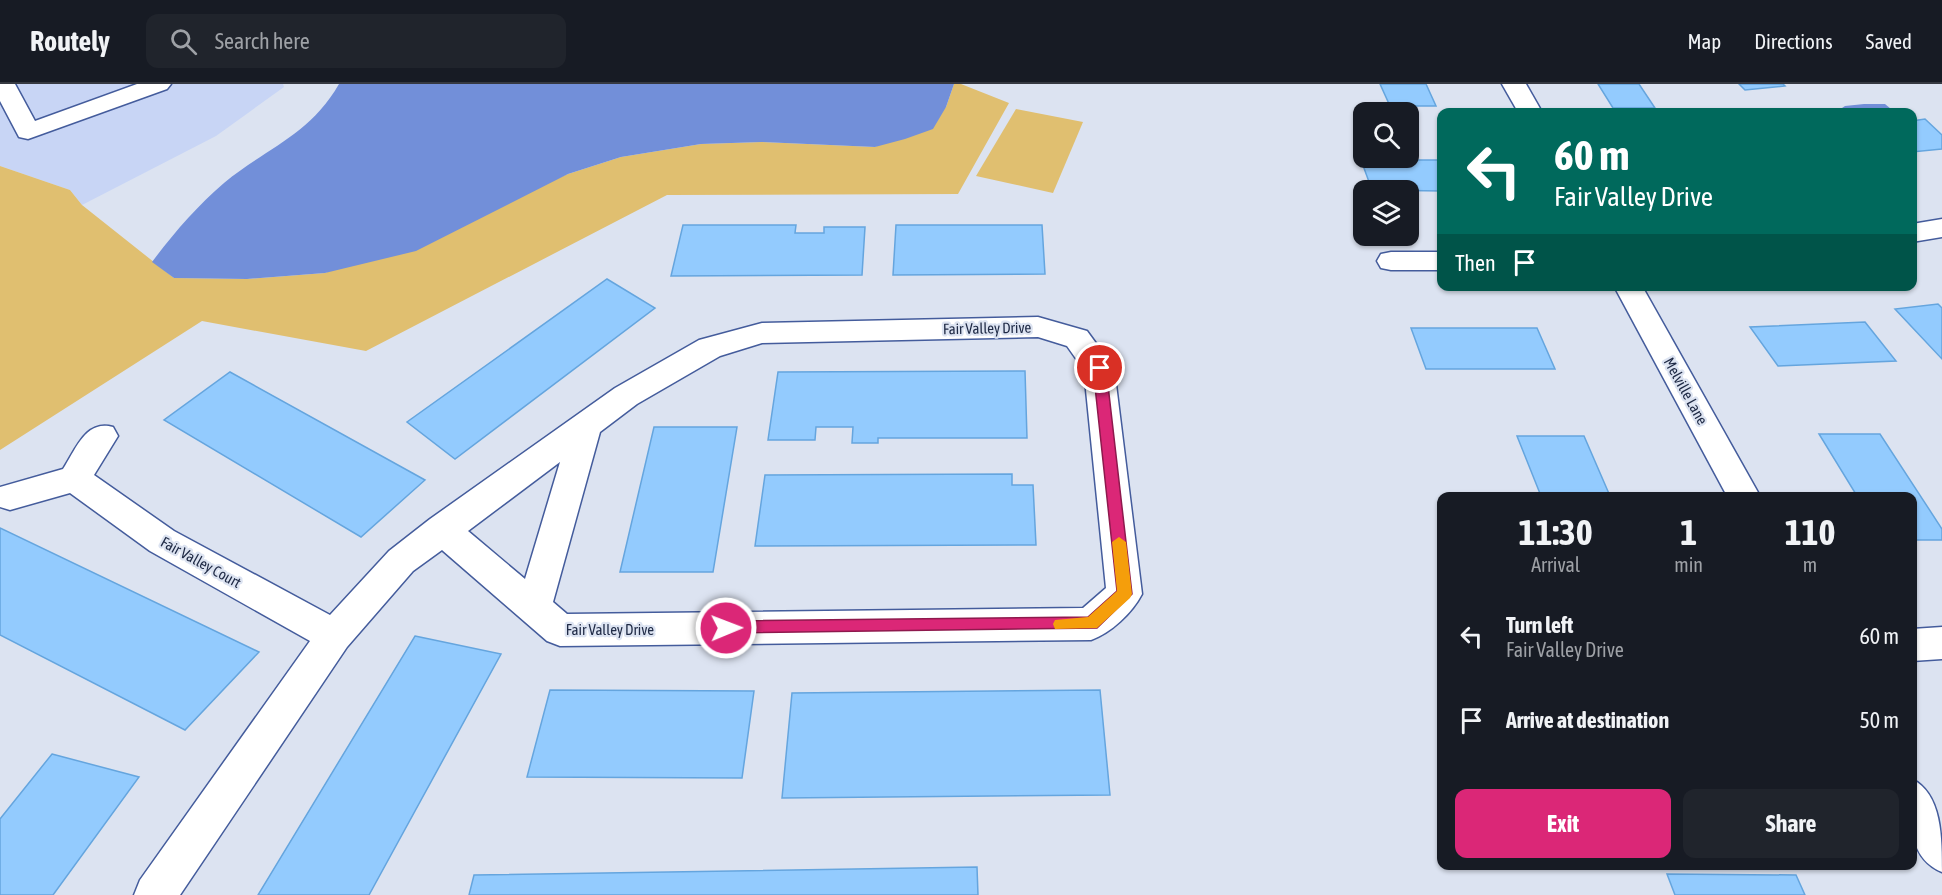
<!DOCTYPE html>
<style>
:root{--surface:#171b24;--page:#20242c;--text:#f1f3f6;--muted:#9ea1a6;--line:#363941;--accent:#db2777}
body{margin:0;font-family:"Asap Condensed",sans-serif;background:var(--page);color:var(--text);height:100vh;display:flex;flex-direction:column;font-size:22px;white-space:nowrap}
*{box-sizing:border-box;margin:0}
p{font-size:20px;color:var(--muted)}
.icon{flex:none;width:33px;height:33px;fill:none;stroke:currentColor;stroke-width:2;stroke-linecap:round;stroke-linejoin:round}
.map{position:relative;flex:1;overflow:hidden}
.side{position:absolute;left:1437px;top:408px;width:480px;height:378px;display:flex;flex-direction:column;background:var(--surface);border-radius:12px;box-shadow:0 2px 4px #0004}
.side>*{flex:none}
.guide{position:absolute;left:1437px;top:24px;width:480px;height:183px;border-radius:12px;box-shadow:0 2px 4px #0004;background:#00695c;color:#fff;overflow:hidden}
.fabs{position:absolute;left:1353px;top:18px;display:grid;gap:12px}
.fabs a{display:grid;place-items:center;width:66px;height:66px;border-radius:12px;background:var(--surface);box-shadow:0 2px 4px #0004;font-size:30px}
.pin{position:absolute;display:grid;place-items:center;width:51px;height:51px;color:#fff;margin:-26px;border:3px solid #fff;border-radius:50%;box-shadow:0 2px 6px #0007}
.me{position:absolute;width:66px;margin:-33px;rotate:89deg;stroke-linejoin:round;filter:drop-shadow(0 0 4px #0008)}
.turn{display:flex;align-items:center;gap:21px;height:126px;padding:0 18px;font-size:27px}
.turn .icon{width:78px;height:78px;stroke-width:2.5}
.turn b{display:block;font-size:42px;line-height:51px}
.then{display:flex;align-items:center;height:57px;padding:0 18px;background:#0003;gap:12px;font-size:22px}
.eta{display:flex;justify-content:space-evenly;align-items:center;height:102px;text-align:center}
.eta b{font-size:36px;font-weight:700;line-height:42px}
.primary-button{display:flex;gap:12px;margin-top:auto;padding:12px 18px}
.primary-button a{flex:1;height:69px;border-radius:12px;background:var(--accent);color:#fff;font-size:24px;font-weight:700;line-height:69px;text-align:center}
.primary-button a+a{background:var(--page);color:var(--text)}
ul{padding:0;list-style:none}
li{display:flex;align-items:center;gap:18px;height:84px;padding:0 18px}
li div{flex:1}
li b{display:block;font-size:22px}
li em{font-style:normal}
header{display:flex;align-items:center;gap:36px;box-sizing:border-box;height:84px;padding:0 30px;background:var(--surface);border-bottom:2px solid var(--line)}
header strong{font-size:28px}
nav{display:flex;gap:33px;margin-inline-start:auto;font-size:21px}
.search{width:420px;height:54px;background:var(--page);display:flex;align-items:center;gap:15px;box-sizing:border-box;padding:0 21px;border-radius:12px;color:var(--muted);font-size:22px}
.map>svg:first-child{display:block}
</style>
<header>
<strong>Routely</strong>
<div class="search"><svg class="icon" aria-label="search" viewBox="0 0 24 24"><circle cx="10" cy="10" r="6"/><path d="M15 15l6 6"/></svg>Search here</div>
<nav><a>Map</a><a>Directions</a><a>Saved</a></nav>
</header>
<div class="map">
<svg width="1942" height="811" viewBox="0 0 1942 811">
<rect width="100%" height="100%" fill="#dce3f1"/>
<polygon fill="#c8d5f5" points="0,0 283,0 284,3 216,52 82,121 70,106 0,82"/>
<g fill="#e0bf70">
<polygon points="954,0 961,0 1009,19 958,110 667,111 366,267 202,237 0,366 0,82 70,106 82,121 174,194 247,195 325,189 568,90 621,73 701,60 762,58 875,63 946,23"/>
<polygon points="1016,25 1083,38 1053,109 976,92"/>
</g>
<g fill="#728fd9">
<path d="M339,0H954L946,23L933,45L905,55L875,63L762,58L701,60L621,73L568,90L416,167L325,189L247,195L174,194L152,178C173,150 197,122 224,99C266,64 309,52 339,0Z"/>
<polygon points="1864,20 1885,20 1891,25 1885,28 1841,28 1839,26 1845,22"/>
</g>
<g fill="#93cbfe" stroke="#65a5de" stroke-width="1.5">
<polygon points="1380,0 1426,0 1436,22 1390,22"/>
<polygon points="1598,0 1639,0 1655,24 1613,24"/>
<polygon points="1739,0 1783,0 1785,2 1745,6"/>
<polygon points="1925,35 1942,51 1942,65 1912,68 1912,37"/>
<polygon points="1361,76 1442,76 1442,107 1372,106"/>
<polygon points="683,141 796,141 795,149 824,149 824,143 865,143 862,191 671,192"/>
<polygon points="896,141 1042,141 1045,190 893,191"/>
<polygon points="607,195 655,224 455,375 407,338"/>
<polygon points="1938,220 1942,224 1942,275 1895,225"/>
<polygon points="1865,238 1896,277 1778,282 1750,243"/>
<polygon points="1411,244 1537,244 1555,285 1426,285"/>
<polygon points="1025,287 1027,354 878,354 878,359 852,359 853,343 816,343 815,356 768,356 778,288"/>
<polygon points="230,288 425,396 361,453 164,336"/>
<polygon points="654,343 737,343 713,488 620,488"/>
<polygon points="1819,350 1880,350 1942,445 1942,456 1912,456 1912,412 1857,412"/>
<polygon points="1517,352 1584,352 1610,412 1541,412"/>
<polygon points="1012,390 1012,401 1033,401 1036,461 755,462 765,391"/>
<polygon points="0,444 259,568 185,646 0,551"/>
<polygon points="415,552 501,570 369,811 258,811"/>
<polygon points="550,606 754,607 742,694 527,693"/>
<polygon points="1100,606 1110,711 782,714 792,609"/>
<polygon points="52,670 139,693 53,811 0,811 0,735"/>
<polygon points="977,783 978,811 469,811 474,791"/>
<polygon points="1667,790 1796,791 1805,811 1675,811"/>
</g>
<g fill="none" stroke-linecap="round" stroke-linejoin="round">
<defs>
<g id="minor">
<polygon points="0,0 15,0 35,37 137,0 171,0 167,5 28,55 19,53 0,17"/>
<polygon points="1502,0 1526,0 1542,28 1518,28"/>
<polygon points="1942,135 1942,153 1912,158 1912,140"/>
<polygon points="1391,168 1442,168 1442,186 1391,186 1381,184 1377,177 1381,170"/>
<polygon points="1614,202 1642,202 1760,412 1727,412"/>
<path d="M1038,233L1087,247L1114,284L1142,510C1132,529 1111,549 1091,556L560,562L547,557L442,466L413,487L347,563L180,811H134L140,796L310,557L150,467L70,409L10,426L0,423V403L63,385C76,365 86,335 113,343L118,352L94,391L174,447L330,531L389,467L430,435L615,304L699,256L762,239ZM1038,253L1067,262L1084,286L1106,504L1083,524L567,530L553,518L600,348L637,320L720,272L762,259ZM560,378L525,495L468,447Z"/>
<polygon points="1942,543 1942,575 1912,577 1912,545"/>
<path d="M1912,695C1942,710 1942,754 1942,788C1904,772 1912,729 1912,695Z"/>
</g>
</defs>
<use href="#minor" stroke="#445c9c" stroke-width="3"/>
<use href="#minor" fill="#fff" fill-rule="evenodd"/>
</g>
<polygon fill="#db2777" stroke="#8e194d" stroke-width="1.5" points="1100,280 1106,284 1132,510 1097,544 721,549 719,544 721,539 726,537 1088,533 1117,507 1093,284"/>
<polygon fill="#f59e0b" points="1119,453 1126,458 1132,510 1130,514 1097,544 1055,545 1053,540 1055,536 1088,533 1117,507 1112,458"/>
<g text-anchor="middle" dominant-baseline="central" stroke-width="4.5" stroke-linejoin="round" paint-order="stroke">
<g font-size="15" fill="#202b46" stroke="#dce3f1">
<text transform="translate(987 244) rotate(-1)">Fair Valley Drive</text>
<text transform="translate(1686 307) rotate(61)">Melville Lane</text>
<text transform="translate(201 478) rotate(29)">Fair Valley Court</text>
<text x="610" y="545">Fair Valley Drive</text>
</g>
</g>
</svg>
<div class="fabs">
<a><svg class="icon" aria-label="search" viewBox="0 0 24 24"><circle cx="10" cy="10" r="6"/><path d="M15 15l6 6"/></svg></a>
<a><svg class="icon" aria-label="layers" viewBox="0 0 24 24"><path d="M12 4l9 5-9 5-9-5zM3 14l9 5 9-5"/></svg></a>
</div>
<div class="pin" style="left:1100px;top:284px;background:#d93025"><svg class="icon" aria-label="arrive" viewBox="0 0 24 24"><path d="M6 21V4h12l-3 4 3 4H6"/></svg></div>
<svg class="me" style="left:726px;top:544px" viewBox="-20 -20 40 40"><circle r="17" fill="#db2777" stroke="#fff" stroke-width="3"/><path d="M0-11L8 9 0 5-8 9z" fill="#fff"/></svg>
<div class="guide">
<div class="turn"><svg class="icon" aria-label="left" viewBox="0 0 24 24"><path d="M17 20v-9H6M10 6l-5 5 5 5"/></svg><div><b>60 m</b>Fair Valley Drive</div></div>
<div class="then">Then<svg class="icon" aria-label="arrive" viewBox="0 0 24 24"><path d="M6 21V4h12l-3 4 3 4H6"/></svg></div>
</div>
<section class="side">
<div class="eta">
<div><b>11:30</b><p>Arrival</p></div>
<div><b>1</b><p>min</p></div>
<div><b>110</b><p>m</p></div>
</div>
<ul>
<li><svg class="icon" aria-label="left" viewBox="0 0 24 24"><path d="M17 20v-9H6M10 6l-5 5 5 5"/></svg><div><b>Turn left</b><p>Fair Valley Drive</p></div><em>60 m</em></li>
<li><svg class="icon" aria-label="arrive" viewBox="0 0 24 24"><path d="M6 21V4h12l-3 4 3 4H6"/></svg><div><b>Arrive at destination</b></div><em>50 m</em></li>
</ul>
<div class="primary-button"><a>Exit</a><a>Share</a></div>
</section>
</div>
